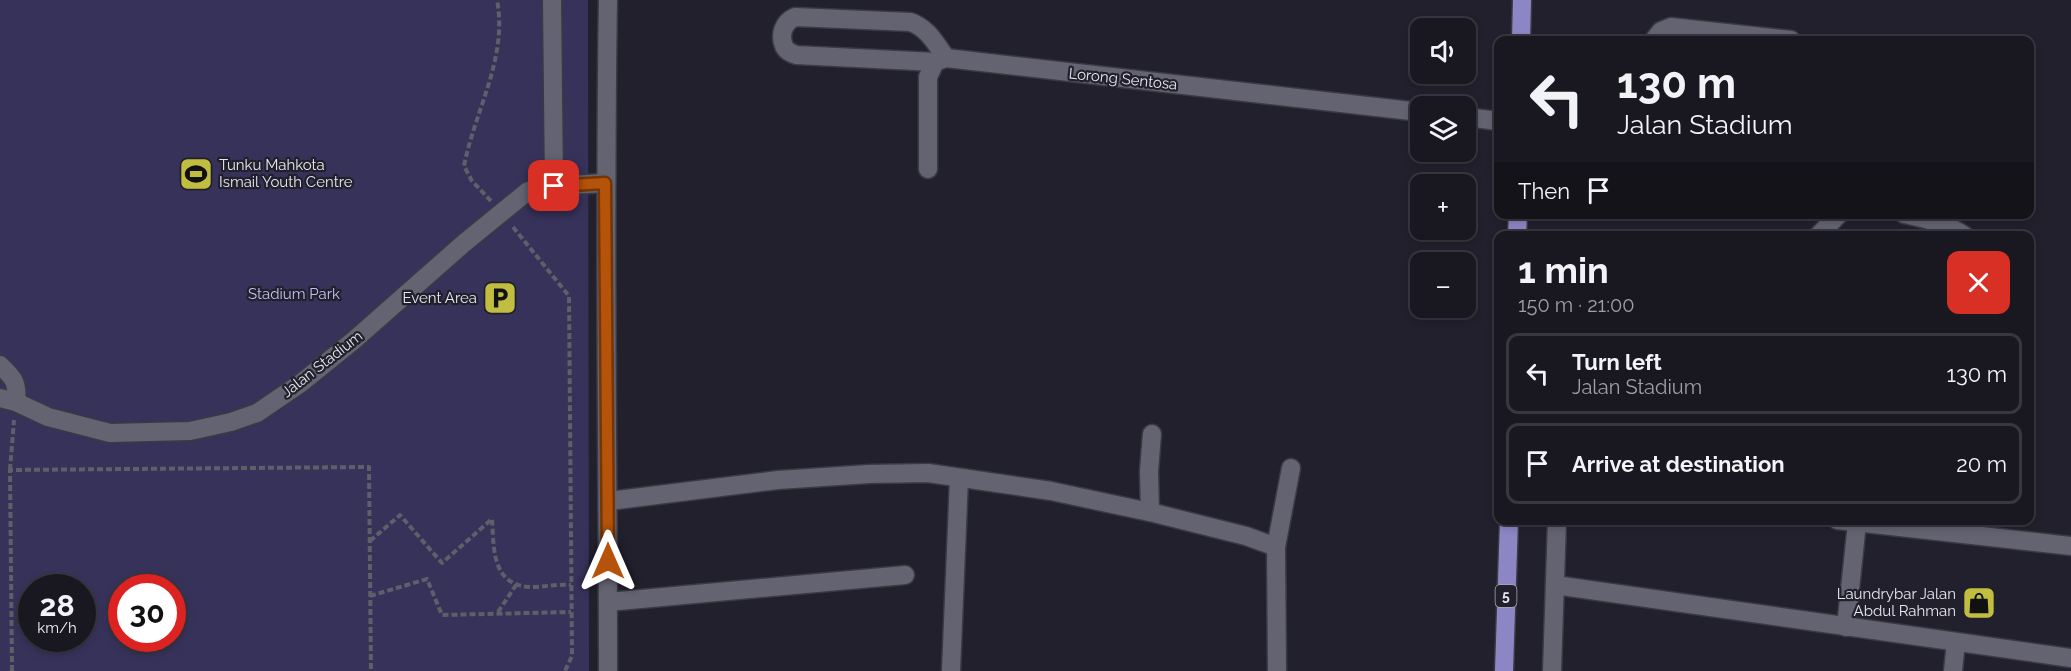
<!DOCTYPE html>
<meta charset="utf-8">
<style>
:root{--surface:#191821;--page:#22212a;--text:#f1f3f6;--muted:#9fa0a5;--line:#37373f}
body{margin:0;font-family:Raleway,sans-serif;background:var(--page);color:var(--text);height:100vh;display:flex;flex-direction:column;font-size:22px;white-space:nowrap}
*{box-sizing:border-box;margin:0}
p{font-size:20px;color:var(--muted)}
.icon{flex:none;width:33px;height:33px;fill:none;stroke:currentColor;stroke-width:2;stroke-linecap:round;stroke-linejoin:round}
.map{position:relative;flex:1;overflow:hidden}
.panel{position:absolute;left:1494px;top:231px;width:540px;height:294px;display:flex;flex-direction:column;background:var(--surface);border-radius:12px;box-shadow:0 3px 9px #0003,0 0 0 2px var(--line)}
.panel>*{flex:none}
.guide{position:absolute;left:1494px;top:36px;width:540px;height:183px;border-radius:12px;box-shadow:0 3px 9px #0003,0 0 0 2px var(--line);background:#191821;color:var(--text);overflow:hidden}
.controls{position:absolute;left:1410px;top:18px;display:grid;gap:12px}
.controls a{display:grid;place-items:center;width:66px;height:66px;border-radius:12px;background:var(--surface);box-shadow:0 3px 9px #0003,0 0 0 2px var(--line);font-size:30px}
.speed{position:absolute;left:18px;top:574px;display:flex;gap:12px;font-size:30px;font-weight:700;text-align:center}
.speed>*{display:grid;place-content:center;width:78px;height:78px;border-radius:50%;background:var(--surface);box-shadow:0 3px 9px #0003,0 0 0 2px var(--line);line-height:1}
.speed small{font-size:15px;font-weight:400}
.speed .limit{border:9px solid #d22;background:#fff;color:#111}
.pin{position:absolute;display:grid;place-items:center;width:51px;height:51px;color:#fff;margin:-26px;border-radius:12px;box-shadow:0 3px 9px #0006}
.me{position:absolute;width:66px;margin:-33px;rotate:0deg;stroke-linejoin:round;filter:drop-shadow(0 0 4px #0008)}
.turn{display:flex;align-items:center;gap:21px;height:126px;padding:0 24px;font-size:27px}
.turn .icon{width:78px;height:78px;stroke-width:2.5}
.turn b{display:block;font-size:42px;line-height:51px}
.then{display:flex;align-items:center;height:57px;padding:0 24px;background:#0003;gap:12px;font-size:22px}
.round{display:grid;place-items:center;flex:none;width:63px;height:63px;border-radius:12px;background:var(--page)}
.headline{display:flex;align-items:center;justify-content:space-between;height:102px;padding:0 24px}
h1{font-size:36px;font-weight:700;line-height:45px}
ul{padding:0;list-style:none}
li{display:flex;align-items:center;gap:18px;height:81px;margin:0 12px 9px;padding:0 12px;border:3px solid var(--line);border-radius:12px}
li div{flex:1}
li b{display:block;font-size:22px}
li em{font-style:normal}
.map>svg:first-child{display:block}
</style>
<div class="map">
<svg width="2071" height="671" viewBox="0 0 2071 671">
<rect width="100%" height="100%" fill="#21202c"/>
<path fill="#37325a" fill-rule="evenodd" d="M0,0H588L589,671H0ZM32,588H82V639H32ZM122,588H172V639H122Z"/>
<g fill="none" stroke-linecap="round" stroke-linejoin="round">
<defs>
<g id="minor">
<polyline points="552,0 554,186"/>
<path d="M608,0C604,224 608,447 608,671"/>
<polyline points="1654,40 1661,31 1671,27 1791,40"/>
<path d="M935,62L796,55C791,53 786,51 784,46C779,34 784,22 795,17L910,22C927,27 936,44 946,58"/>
<polyline points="1466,117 1498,121"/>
<polyline points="928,169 928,77 935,62 946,58 1420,112"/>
<path d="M1904,214C1926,219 1946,223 1965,236"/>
<polyline points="1818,236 1839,214"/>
<path d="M0,365C14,378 18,383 16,402"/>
<polyline points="0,398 16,402 48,417 110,433 190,431 231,422 257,413 301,383 353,341 463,244 528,191 554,186 605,183"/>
<polyline points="609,501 778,480 869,474 928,473 1051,491 1154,513 1246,536 1276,547"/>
<polyline points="1150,512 1149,471 1152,434"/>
<polyline points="1837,520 2071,546"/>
<polyline points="1555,585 2071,658"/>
<polyline points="608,602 905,575"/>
<polyline points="1846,627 1857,523"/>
<polyline points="951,671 959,478"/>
<polyline points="1277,671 1276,547 1291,468"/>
<polyline points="1552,671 1557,520"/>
<polyline points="1953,671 1956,642"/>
</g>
<g id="major">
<polyline points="1521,40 1522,0"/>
<polyline points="1517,236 1518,214"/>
<polyline points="1504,671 1509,520"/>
</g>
</defs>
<use href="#minor" stroke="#3a3a44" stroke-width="21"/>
<use href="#major" stroke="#3a3a44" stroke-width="21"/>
<g stroke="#5f5e69" stroke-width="4" stroke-dasharray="6 3" stroke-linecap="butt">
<path d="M491,201L472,181L464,166C475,110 508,58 497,0"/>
<polyline points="513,227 569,296 572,656 565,671"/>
<polyline points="10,470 14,420"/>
<path d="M370,541L400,515L442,563L492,519C494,547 491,585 530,587C544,587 557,584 571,585"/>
<polyline points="370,596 427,579 442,615 571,612"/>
<polyline points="498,612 516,585"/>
<polyline points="12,671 10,470 369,467 371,671"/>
</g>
<use href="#minor" stroke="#646372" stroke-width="18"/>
<use href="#major" stroke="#8d86c4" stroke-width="18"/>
</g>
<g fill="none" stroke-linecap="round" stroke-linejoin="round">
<defs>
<polyline id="route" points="554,186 605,183 608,561"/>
</defs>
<use href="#route" stroke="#753606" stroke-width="15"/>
<use href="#route" stroke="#b45309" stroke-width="10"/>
</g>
<defs>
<symbol id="stadium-square" viewBox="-11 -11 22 22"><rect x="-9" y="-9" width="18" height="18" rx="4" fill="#c1bd40" stroke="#21202c"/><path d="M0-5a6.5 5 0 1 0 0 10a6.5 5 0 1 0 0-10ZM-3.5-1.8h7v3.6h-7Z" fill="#111"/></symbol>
<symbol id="parking-square" viewBox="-11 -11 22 22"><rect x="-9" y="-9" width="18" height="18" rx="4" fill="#c1bd40" stroke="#21202c"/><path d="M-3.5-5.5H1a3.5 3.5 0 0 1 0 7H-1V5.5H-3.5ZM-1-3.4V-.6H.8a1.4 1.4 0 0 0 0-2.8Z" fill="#111"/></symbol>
<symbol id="shop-square" viewBox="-11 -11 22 22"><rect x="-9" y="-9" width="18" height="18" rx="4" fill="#c1bd40" stroke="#21202c"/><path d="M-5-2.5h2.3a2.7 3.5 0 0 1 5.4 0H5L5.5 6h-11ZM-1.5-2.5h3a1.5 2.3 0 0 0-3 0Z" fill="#111"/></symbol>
</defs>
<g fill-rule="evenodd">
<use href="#stadium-square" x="177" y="155" width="38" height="38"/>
<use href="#parking-square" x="481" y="279" width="38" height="38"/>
<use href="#shop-square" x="1960" y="584" width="38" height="38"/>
</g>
<g text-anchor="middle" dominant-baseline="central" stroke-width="4.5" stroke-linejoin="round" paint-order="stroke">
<rect fill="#21202c" stroke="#ababb4" stroke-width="1.5" x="1495.5" y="585" width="21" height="22" rx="4.5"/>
<g font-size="14" font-weight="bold" fill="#e6e6ee">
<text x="1506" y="596">5</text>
</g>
<g font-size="15" fill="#e6e6ee" stroke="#21202c">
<text transform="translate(1123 79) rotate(6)">Lorong Sentosa</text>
<text transform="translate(322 364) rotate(-38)">Jalan Stadium</text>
</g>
<g font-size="15" fill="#e6e6ee" stroke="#21202c" text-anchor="end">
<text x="219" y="165" text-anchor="start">Tunku Mahkota<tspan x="219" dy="17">Ismail Youth Centre</tspan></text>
<text x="477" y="298">Event Area</text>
<text x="1956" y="594">Laundrybar Jalan<tspan x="1956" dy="17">Abdul Rahman</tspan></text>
</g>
<g font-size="15" fill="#c2bff2" stroke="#21202c">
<text x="294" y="294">Stadium Park</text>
</g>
</g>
</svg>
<div class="controls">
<a><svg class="icon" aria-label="sound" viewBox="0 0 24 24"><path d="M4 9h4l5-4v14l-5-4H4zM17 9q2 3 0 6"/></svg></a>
<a><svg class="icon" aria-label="layers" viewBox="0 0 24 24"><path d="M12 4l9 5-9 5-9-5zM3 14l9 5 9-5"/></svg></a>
<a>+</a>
<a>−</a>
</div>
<div class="speed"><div>28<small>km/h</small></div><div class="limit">30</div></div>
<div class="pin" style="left:554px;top:186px;background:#d93025"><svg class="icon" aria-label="arrive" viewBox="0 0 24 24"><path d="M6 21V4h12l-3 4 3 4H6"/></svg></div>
<svg class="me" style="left:608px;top:561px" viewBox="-20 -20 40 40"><path d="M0-17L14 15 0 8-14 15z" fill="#b45309" stroke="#fff" stroke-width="4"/></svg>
<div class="guide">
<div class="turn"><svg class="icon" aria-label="left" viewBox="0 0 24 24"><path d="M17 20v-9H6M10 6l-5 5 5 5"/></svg><div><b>130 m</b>Jalan Stadium</div></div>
<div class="then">Then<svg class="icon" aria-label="arrive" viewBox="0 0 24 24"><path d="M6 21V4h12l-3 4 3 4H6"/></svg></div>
</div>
<section class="panel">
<div class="headline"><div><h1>1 min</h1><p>150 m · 21:00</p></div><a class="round" style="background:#d93025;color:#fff"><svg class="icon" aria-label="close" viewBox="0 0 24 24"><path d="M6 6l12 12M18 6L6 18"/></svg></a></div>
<ul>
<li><svg class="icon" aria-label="left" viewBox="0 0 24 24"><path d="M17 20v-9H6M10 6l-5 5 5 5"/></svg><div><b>Turn left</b><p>Jalan Stadium</p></div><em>130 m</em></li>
<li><svg class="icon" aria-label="arrive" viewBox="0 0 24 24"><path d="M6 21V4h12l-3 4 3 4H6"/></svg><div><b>Arrive at destination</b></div><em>20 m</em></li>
</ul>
</section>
</div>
